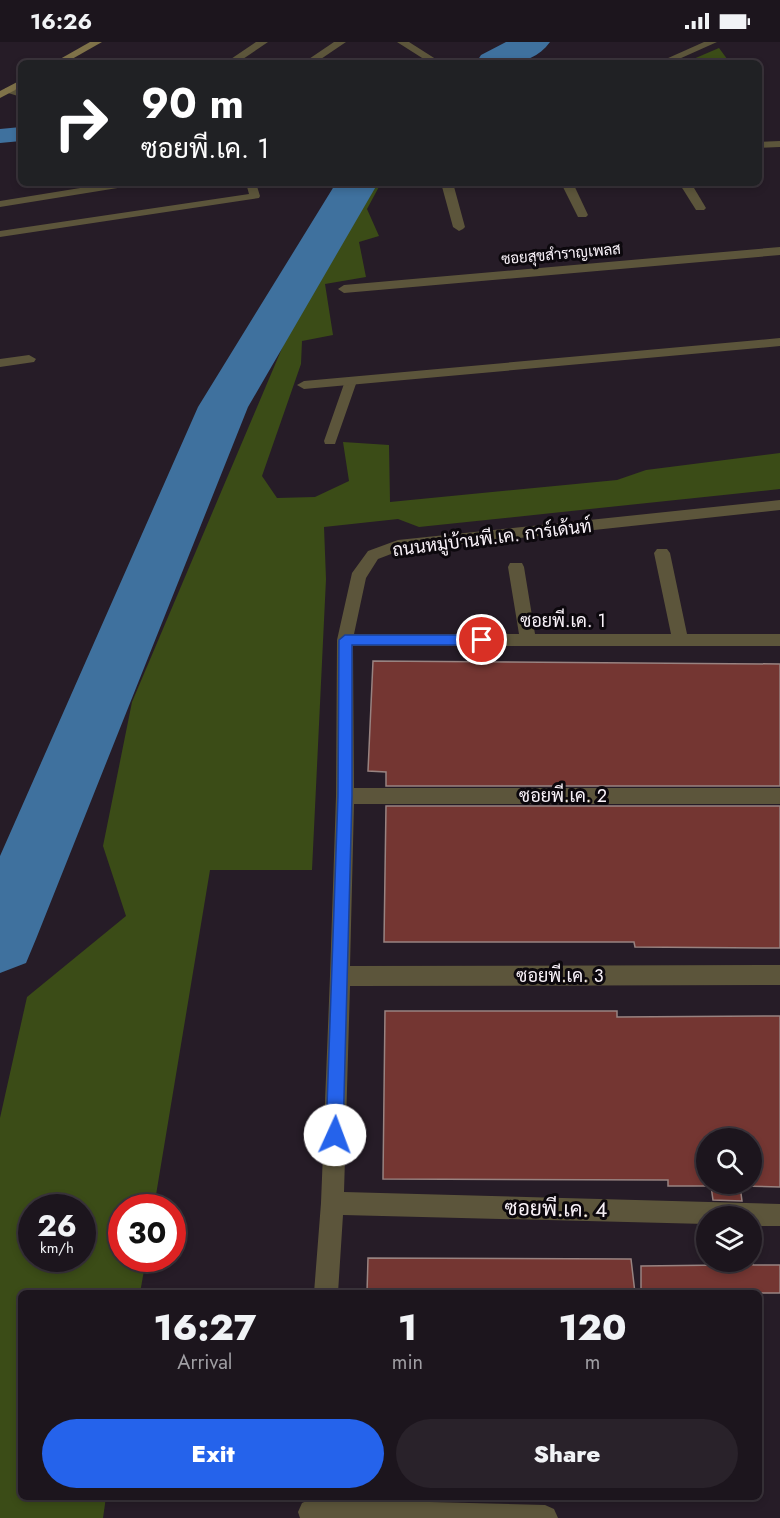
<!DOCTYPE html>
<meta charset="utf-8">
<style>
:root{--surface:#1c151d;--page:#29222a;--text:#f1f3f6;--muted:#a09fa4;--line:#3a343b;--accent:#2563eb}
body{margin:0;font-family:Jost,Sarabun,sans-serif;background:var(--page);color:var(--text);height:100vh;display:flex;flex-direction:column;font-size:22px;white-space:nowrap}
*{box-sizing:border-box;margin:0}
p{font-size:20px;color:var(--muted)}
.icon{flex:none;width:33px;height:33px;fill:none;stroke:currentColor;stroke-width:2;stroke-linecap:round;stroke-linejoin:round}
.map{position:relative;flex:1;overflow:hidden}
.sheet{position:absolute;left:18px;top:1248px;width:744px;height:210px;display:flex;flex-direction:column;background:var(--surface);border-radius:9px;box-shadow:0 3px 9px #0003,0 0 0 2px var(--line)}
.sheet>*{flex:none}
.banner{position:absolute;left:18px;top:18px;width:744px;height:126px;border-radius:9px;box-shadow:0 3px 9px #0003,0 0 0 2px var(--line);background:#202124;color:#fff;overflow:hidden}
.fabs{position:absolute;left:696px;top:1086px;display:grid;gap:12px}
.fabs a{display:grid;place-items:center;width:66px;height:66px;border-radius:50%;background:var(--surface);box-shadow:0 3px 9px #0003,0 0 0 2px var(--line);font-size:30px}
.speed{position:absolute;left:18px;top:1152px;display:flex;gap:12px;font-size:30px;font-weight:700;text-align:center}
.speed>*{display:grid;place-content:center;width:78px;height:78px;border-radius:50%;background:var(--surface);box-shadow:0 3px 9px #0003,0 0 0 2px var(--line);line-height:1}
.speed small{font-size:15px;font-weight:400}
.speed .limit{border:9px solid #d22;background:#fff;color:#111}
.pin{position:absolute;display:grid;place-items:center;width:51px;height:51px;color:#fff;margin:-26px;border:3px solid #fff;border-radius:50%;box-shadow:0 2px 6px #0007}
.me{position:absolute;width:66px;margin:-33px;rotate:2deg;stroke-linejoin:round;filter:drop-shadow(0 0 4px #0008)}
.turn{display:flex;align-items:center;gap:21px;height:126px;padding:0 24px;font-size:27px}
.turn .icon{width:78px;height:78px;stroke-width:2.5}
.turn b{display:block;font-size:42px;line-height:51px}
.eta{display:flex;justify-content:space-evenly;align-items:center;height:102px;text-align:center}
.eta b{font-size:36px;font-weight:800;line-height:42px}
.action{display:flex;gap:12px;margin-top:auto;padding:12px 24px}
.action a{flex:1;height:69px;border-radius:36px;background:var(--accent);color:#fff;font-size:24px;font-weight:800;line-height:69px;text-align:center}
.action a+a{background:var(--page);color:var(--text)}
.status{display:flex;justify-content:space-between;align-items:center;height:42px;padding:0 30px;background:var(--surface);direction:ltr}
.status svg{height:16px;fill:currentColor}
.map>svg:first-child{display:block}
</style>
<div class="status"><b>16:26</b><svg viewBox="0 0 49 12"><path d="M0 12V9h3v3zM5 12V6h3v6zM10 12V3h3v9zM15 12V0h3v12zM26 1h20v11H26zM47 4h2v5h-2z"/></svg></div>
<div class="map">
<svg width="780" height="1476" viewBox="0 0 780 1476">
<rect width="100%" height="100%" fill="#261c27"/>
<g fill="#3b4c17" fill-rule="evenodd">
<polygon points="719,6 730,21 684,21"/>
<path d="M375,141H381L367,167L379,194L359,200L366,235L325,242L333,293L302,299L301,322L262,434L277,456L315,455L349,439L343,400L389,403L390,460L617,438L646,428L780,411V447L419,485L398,477L324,485L326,537L312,828H210L154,1165L122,1166V1216L146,1217L140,1251H21V1455H106L103,1476H0V1076L27,955L126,874L103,804L132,660L302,259L341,199ZM32,1166H82V1216H32Z"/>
</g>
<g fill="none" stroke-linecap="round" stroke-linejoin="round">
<polygon fill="#3f719e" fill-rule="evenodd" points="21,85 21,99 0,101 0,87"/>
<g fill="#3f719e" fill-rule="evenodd">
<path d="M506,0H550C532,25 503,21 476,21L481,13Z"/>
<polygon points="336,141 378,141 248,365 36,897 26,921 0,931 0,814 198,365"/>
</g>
</g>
<g fill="#743632" stroke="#988381" stroke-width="1.5" fill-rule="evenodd">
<polygon points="373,619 780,622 780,744 386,744 386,730 368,729"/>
<polygon points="386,764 780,764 780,906 635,905 634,900 384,900"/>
<path d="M385,969H617V975L780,974V1145L740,1144L742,1159L713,1158L711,1144H668V1138L383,1137ZM706,1096H752V1142H706Z"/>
<polygon points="752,1214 753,1223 780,1223 780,1251 641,1251 641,1224 723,1223 722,1220 752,1220"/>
<polygon points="368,1216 631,1217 635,1251 367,1251"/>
</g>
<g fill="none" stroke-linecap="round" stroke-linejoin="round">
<g fill="#5c553b" fill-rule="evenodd">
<polygon points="111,141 135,141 130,144 0,165 0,159"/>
<polygon points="246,141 256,141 260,154 259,156 0,195 0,189 249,152"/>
<polygon points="351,335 357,339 336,399 335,402 325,402 324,399 345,339"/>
</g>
<g fill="#5c553b" fill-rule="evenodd">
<polygon points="256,0 268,0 237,21 225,21"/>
<polygon points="334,0 346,0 315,21 303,21"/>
<polygon points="397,0 409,0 442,21 430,21"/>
<polygon points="704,0 717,0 670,21 657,21"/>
<polygon points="5,46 21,49 21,55 5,50"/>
<polygon points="780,99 780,105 759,106 759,100"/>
<polygon points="441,141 453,141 465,185 463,187 459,189 453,185"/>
<polygon points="561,141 573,141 588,173 586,175 578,175"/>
<polygon points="679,141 691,141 706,166 704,168 696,168"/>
<polygon points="780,205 780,213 344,251 338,247 344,243"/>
<polygon points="780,296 780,304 304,347 297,343 304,339"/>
<polygon points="29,313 36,317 34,320 0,325 0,317"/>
<polygon points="780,458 780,468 399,509 378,517 366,536 354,592 519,592 508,525 510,521 522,521 524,525 535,592 671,592 654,511 657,507 667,507 670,511 687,592 780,592 780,604 353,604 354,746 780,746 780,762 354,762 350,924 780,923 780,943 350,944 344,1150 780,1162 780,1184 752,1184 752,1174 706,1174 706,1182 343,1173 338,1251 314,1251 321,1161 330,934 336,754 337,598 352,531 368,509 398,498"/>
<polygon points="311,1457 545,1463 554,1467 558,1476 300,1476 298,1470 302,1461"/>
</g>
<g fill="#7f7249" fill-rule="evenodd">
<polygon points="90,0 102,0 65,21 53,21"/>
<polygon points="21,38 21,45 0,56 0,49"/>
</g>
</g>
<polygon fill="#2563eb" stroke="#184099" stroke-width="1.5" points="345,593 482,593 488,598 482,603 352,603 352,754 343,1093 341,1099 335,1102 329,1099 326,1093 338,754 339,598"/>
<g text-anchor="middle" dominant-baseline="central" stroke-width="6" stroke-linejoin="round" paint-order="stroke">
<g font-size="15" fill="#f9f2f9" stroke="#0c080d">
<text transform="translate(561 212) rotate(-5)">ซอยสุขสำราญเพลส</text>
</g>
<g font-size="18" fill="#f9f2f9" stroke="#0c080d">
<text transform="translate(492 496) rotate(-7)">ถนนหมู่บ้านพี.เค. การ์เด้นท์</text>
<text x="563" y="579">ซอยพี.เค. 1</text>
<text x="563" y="754">ซอยพี.เค. 2</text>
<text x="560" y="934">ซอยพี.เค. 3</text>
</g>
<g font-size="21" fill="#f9f2f9" stroke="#0c080d">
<text transform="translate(556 1167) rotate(1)">ซอยพี.เค. 4</text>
</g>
</g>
</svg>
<div class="fabs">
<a><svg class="icon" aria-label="search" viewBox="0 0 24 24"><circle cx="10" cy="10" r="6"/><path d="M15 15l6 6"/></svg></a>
<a><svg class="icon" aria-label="layers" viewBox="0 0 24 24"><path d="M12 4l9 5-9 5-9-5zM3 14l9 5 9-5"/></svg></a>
</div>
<div class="speed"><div>26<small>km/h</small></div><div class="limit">30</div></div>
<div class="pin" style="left:482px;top:598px;background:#d93025"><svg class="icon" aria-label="arrive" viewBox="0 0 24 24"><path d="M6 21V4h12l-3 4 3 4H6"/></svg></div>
<svg class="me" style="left:335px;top:1093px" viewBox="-20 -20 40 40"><circle r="19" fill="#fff"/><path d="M0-13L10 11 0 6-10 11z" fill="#2563eb"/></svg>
<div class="banner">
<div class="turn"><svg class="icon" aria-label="right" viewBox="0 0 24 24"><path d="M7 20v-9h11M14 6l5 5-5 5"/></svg><div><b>90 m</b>ซอยพี.เค. 1</div></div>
</div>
<section class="sheet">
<div class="eta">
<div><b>16:27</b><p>Arrival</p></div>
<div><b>1</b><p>min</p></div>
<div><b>120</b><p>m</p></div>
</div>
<div class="action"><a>Exit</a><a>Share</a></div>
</section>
</div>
